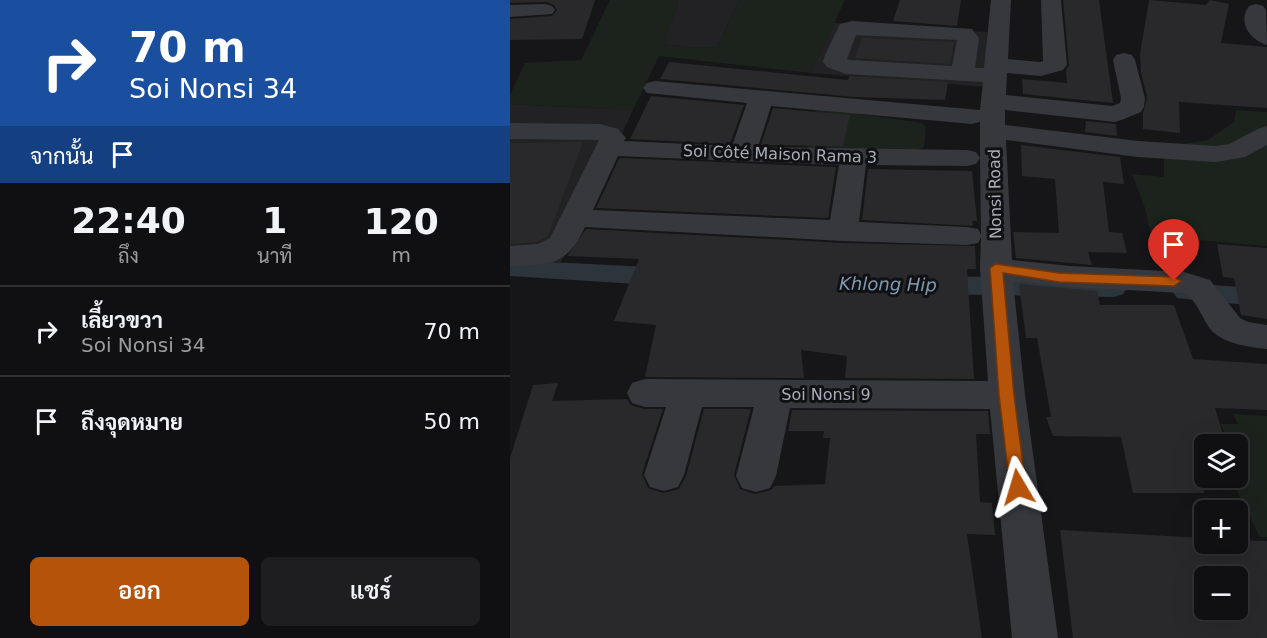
<!DOCTYPE html>
<html lang="th">
<meta charset="utf-8">
<style>
:root{--surface:#101012;--page:#1e1e20;--text:#f1f3f6;--muted:#9c9d9f;--line:#303032;--accent:#b45309}
body{margin:0;font-family:"DejaVu Sans",Sarabun,sans-serif;background:var(--page);color:var(--text);height:100vh;display:flex;flex-direction:column;font-size:22px;white-space:nowrap}
*{box-sizing:border-box;margin:0}
p{font-size:20px;color:var(--muted)}
.icon{flex:none;width:33px;height:33px;fill:none;stroke:currentColor;stroke-width:2;stroke-linecap:round;stroke-linejoin:round}
.map{position:relative;flex:1;overflow:hidden}
.side{display:flex;flex-direction:column;background:var(--surface);width:510px}
.side>*{flex:none}
.banner{background:#1a4fa0;color:#fff;overflow:hidden}
.buttons{position:absolute;left:684px;top:434px;display:grid;gap:12px}
.buttons a{display:grid;place-items:center;width:54px;height:54px;border-radius:9px;background:var(--surface);box-shadow:0 6px 24px #0002,0 0 0 2px var(--line);font-size:30px}
.pin{position:absolute;display:grid;place-items:center;width:51px;height:51px;color:#fff;margin:-62px -26px;border-radius:50% 50% 50% 0;rotate:-45deg;box-shadow:0 0 6px #0007}
.pin .icon{rotate:45deg}
.me{position:absolute;width:66px;margin:-33px;rotate:353deg;stroke-linejoin:round;filter:drop-shadow(0 0 4px #0008)}
.turn{display:flex;align-items:center;gap:21px;height:126px;padding:0 30px;font-size:27px}
.turn .icon{width:78px;height:78px;stroke-width:2.5}
.turn b{display:block;font-size:42px;line-height:51px}
.then{display:flex;align-items:center;height:57px;padding:0 30px;background:#0003;gap:12px;font-size:22px}
.eta{display:flex;justify-content:space-evenly;align-items:center;height:102px;text-align:center}
.eta b{font-size:36px;font-weight:600;line-height:42px}
.button{display:flex;gap:12px;margin-top:auto;padding:12px 30px}
.button a{flex:1;height:69px;border-radius:9px;background:var(--accent);color:#fff;font-size:24px;font-weight:600;line-height:69px;text-align:center}
.button a+a{background:var(--page);color:var(--text)}
ul{padding:0;list-style:none}
li{display:flex;align-items:center;gap:18px;height:90px;padding:0 30px;border-top:2px solid var(--line)}
li div{flex:1}
li b{display:block;font-size:22px}
li em{font-style:normal}
main{display:flex;flex:1;min-height:0}
.map>svg:first-child{display:block}
</style>
<main>
<section class="side">
<div class="banner">
<div class="turn"><svg class="icon" aria-label="right" viewBox="0 0 24 24"><path d="M7 20v-9h11M14 6l5 5-5 5"/></svg><div><b>70 m</b>Soi Nonsi 34</div></div>
<div class="then">จากนั้น<svg class="icon" aria-label="arrive" viewBox="0 0 24 24"><path d="M6 21V4h12l-3 4 3 4H6"/></svg></div>
</div>
<div class="eta">
<div><b>22:40</b><p>ถึง</p></div>
<div><b>1</b><p>นาที</p></div>
<div><b>120</b><p>m</p></div>
</div>
<ul>
<li><svg class="icon" aria-label="right" viewBox="0 0 24 24"><path d="M7 20v-9h11M14 6l5 5-5 5"/></svg><div><b>เลี้ยวขวา</b><p>Soi Nonsi 34</p></div><em>70 m</em></li>
<li><svg class="icon" aria-label="arrive" viewBox="0 0 24 24"><path d="M6 21V4h12l-3 4 3 4H6"/></svg><div><b>ถึงจุดหมาย</b></div><em>50 m</em></li>
</ul>
<div class="button"><a>ออก</a><a>แชร์</a></div>
</section>
<div class="map">
<svg width="757" height="638" viewBox="0 0 757 638">
<rect width="100%" height="100%" fill="#161618"/>
<g fill="#222225">
<polygon points="169,0 229,0 207,47 185,48 153,44"/>
<polygon points="324,23 477,32 476,87 301,73"/>
<polygon points="0,104 123,110 51,262 0,264"/>
</g>
<g fill="#1c231d">
<polygon points="100,0 169,0 153,44 185,48 207,47 229,0 335,0 301,73 149,56 123,110 0,104 0,95 15,63 71,60"/>
<polygon points="306,108 412,123 416,128 414,147 404,151 296,151"/>
<polygon points="726,110 757,112 757,246 641,236 635,208 622,174 654,177 654,147 698,140 724,122"/>
<polygon points="723,414 757,416 757,537 750,537 720,477 728,477 728,444 719,444 711,424 728,424"/>
</g>
<g fill="none" stroke-linecap="round" stroke-linejoin="round">
<g fill="#2c353c" fill-rule="evenodd">
<polygon points="0,260 158,268 167,271 171,277 167,283 158,286 0,276"/>
<polygon points="421,276 604,279 613,282 617,288 613,294 604,297 421,294 412,291 408,285 412,279"/>
<polygon points="676,283 757,289 757,307 667,298 663,292 667,286"/>
</g>
</g>
<g fill="#29292c" fill-rule="evenodd">
<polygon points="0,0 85,0 72,39 0,40 0,19 42,16 47,10 44,5 36,2 0,3"/>
<polygon points="390,0 451,0 447,26 383,21"/>
<polygon points="553,0 589,0 603,103 513,94 512,79 557,83 556,70 559,65"/>
<polygon points="639,0 696,5 700,0 719,4 711,43 757,47 757,108 669,102 670,133 633,129 633,113 637,98 631,72 630,54"/>
<polygon points="352,38 444,42 440,64 345,58"/>
<polygon points="159,62 338,80 339,76 438,82 435,100 345,97 150,79"/>
<polygon points="141,96 234,105 220,144 120,139"/>
<polygon points="263,108 340,115 333,146 251,145"/>
<polygon points="576,121 606,124 607,136 575,132"/>
<polygon points="73,142 38,236 27,242 0,244 0,143"/>
<polygon points="511,145 610,157 614,184 593,182 599,232 612,233 617,253 578,252 582,265 506,258 503,232 549,233 545,179 512,176"/>
<polygon points="109,159 110,158 326,167 318,218 86,208"/>
<polygon points="358,169 462,171 467,221 462,221 463,226 352,220"/>
<polygon points="76,229 333,243 465,246 466,269 457,269 464,379 335,378 337,356 291,350 294,378 135,377 146,325 104,321 129,259 57,256"/>
<polygon points="707,244 757,248 757,319 731,315 724,278 713,277"/>
<polygon points="509,284 587,291 590,305 664,305 683,359 757,364 757,410 705,408 714,438 694,438 694,493 623,493 611,437 543,436 536,417 541,417 527,338 516,338"/>
<polygon points="48,383 42,401 117,399 121,405 134,409 153,409 132,474 138,488 153,493 169,489 176,476 194,409 241,409 224,475 230,489 245,494 261,490 264,486 315,484 320,438 313,438 314,431 278,431 282,410 478,411 480,434 466,434 470,502 482,503 485,535 457,534 472,638 0,638 0,458 23,385"/>
<path d="M550,530L694,538V543H728V540L757,541V638H563ZM694,576H728V609H694Z"/>
</g>
<g fill="none" stroke-linecap="round" stroke-linejoin="round">
<g fill="#37383d" fill-rule="evenodd">
<path d="M481,0H501L498,59L530,62L533,61L531,0H551L557,65L553,70L531,76L497,73L496,95L602,106L610,103L611,98L603,60L606,55L614,53L622,55L625,60L635,98L634,107L631,112L614,119L605,122L495,110V125L628,141L706,146L719,144L748,129L757,126V145L735,157L706,162L628,157L496,140L502,260L560,266L674,272L700,280L730,318L738,322L757,325V349C739,347 715,344 702,331C691,318 688,300 673,293L560,287L503,281L515,395L548,638H502L480,409L280,408L266,476L260,488L246,492L232,488L226,476L244,407H192L174,475L168,487L154,491L140,487L134,475L156,407H135L122,403L117,393L122,383L135,379L478,381L470,268L471,237L468,243L457,245L333,241L75,227C56,267 41,264 0,266V246L28,244L40,238L89,140L0,139V123L90,124L108,129L116,138L114,141L222,146L237,103L137,93L133,88L137,83L145,81L470,110L473,82L336,74L317,67L313,62L315,55L330,24L342,21L462,29L469,38L465,68H474ZM346,35L447,40L442,66L340,60L337,59ZM261,106L462,124L470,122V158L466,152L457,150L248,147ZM108,156L329,165L320,220L83,210ZM470,158L471,235L468,229L457,227L349,222L356,165L457,166L466,164Z"/>
<polygon points="35,4 42,6 45,10 42,14 0,17 0,5"/>
<path d="M746,4L753,6L756,10L757,45C740,40 727,22 739,6Z"/>
</g>
</g>
<polygon fill="#b45309" stroke="#753606" stroke-width="1.5" points="486,264 549,273 664,277 671,281 664,286 549,282 493,273 504,395 516,487 514,492 508,494 502,492 500,487 489,395 480,268"/>
<g text-anchor="middle" dominant-baseline="central" stroke-width="6" stroke-linejoin="round" paint-order="stroke">
<g font-size="16" fill="#a8adb8" stroke="#111113">
<text transform="translate(270 154) rotate(2)">Soi Côté Maison Rama 3</text>
<text transform="translate(485 194) rotate(-91)">Nonsi Road</text>
<text x="316" y="394">Soi Nonsi 9</text>
</g>
<g font-size="18" font-style="italic" fill="#7f9bb3" stroke="#111113">
<text transform="translate(378 284) rotate(1)">Khlong Hip</text>
</g>
</g>
</svg>
<div class="buttons">
<a><svg class="icon" aria-label="layers" viewBox="0 0 24 24"><path d="M12 4l9 5-9 5-9-5zM3 14l9 5 9-5"/></svg></a>
<a>+</a>
<a>−</a>
</div>
<div class="pin" style="left:664px;top:281px;background:#d93025"><svg class="icon" aria-label="arrive" viewBox="0 0 24 24"><path d="M6 21V4h12l-3 4 3 4H6"/></svg></div>
<svg class="me" style="left:508px;top:487px" viewBox="-20 -20 40 40"><path d="M0-17L14 15 0 8-14 15z" fill="#b45309" stroke="#fff" stroke-width="4"/></svg>
</div>
</main>
